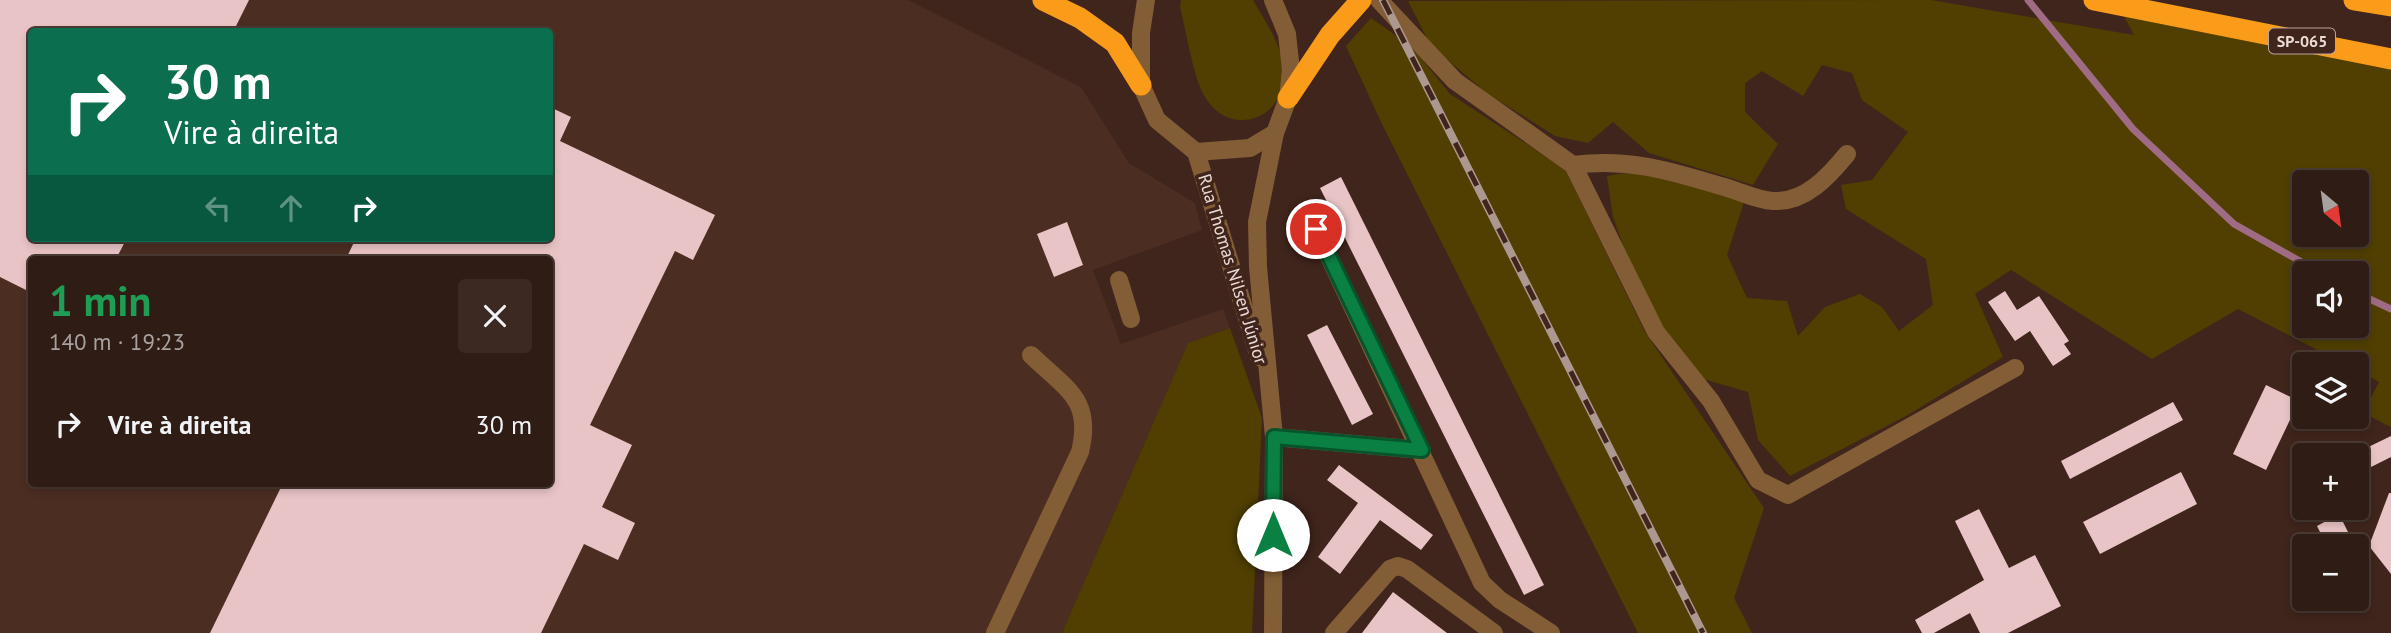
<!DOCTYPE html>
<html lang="pt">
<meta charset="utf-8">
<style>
:root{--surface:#2f1c15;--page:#3b2922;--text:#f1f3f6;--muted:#a7a1a0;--line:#4a3a34}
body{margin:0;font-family:"PT Sans",sans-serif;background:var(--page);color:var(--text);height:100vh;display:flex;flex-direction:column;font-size:26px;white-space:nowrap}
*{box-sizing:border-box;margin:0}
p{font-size:23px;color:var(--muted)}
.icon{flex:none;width:38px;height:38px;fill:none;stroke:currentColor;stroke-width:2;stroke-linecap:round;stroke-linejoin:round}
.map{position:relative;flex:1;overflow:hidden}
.drawer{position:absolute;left:28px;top:256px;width:525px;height:231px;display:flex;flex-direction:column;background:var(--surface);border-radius:7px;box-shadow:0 4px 10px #0003,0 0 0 2px var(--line)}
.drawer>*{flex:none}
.top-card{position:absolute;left:28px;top:28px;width:525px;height:214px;border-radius:7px;box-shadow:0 4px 10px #0003,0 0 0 2px var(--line);background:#0b6e4f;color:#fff;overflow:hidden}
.needle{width:46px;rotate:151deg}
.tools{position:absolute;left:2292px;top:170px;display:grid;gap:14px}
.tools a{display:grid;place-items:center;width:77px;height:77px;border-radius:7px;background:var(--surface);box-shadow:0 4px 10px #0003,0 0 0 2px var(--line);font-size:35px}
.pin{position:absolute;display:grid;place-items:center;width:60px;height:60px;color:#fff;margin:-30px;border:4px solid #fff;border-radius:50%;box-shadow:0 2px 7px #0007}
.me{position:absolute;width:77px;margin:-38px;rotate:0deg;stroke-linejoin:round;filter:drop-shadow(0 0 5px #0008)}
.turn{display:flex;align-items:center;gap:24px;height:147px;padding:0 21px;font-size:32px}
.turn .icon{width:91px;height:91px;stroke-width:2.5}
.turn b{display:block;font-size:49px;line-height:60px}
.lanes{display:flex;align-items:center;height:66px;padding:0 21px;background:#0003;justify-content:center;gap:35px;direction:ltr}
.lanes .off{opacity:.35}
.round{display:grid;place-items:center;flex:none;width:74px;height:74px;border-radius:7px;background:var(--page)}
.headline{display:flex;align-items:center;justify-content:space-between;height:119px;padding:0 21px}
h1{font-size:42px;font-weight:700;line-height:52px;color:#1e9e55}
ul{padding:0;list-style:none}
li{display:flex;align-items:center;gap:21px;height:98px;padding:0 21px}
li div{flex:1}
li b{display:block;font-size:26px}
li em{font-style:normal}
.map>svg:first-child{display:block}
</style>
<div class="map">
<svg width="2391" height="633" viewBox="0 0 2391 633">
<rect width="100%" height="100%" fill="#3f251c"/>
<path fill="#4c2d22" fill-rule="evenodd" d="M0,0H908L1081,87L1129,163L1195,203L1202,230L1093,270L1121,344L1223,309L1230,328L1188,343L1062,633H0ZM32,32H550V238H32ZM32,259H550V483H32Z"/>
<g fill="#503f00" fill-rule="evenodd">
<path d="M1181,0H1253C1264,20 1279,40 1283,63C1293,118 1229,142 1204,95C1193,76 1186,30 1180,7Z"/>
<path d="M1931,0L2134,35L2118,5L2391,58V427L2363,413L2379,382L2357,370V364H2345L2238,309L2152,359L2011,270L1975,294L2003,357L1906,416L1790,476L1758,440L1748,392L1703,379L1651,324L1613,217L1607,176L1659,167L1744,202L1727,255L1747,298L1787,301L1798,336L1825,307L1860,294L1882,307L1899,331L1933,305L1926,259L1846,209L1841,185L1872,180L1908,132L1862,100L1852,73L1822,65L1803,96L1762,71L1745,83V112L1778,144L1753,185L1649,153L1613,122L1588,143L1555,136L1488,94L1431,46L1408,1ZM2305,182H2357V234H2305ZM2305,273H2357V326H2305Z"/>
<polygon points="1371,18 1412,47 1450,94 1565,169 1645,332 1764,508 1734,598 1752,633 1638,633 1381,122 1346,46"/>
<polygon points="1230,328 1262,418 1252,633 1062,633 1188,343"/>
</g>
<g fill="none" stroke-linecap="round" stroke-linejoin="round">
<g stroke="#a06b84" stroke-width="7">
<polyline points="2028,0 2133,129 2234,224 2321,273"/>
<polyline points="2357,293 2391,309"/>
</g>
</g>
<g fill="#e9c4c6">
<polygon points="0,0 249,0 233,32 32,32 32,238 127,238 116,259 32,259 32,293 0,277"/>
<polygon points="550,107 571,117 560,141 715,215 693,260 675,251 590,425 632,445 602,507 635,523 618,560 584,544 541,633 210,633 283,483 550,483 550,259 346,259 356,238 550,238"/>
<polygon points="1341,177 1544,585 1524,595 1320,188"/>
<polygon points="1067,222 1083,265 1054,277 1037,234"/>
<polygon points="2005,291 2017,310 2039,296 2069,341 2064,344 2071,354 2053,366 2030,331 2015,341 1988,302"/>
<polygon points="1327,325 1373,414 1352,425 1307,335"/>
<polygon points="2266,385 2299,401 2266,470 2233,454"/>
<polygon points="2173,402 2183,420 2070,479 2061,461"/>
<polygon points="2391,436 2391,457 2365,470 2356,453"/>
<polygon points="1339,465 1433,535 1421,550 1380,520 1340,574 1318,557 1358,503 1327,480"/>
<polygon points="2181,472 2197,504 2100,554 2083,522"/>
<polygon points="2389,493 2391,493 2391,574 2369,546"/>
<polygon points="1979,509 2009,568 2035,555 2061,606 2008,633 1980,633 1970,613 1934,633 1922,633 1915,620 1984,580 1955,521"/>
<polygon points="2339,514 2355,546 2327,546 2317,526"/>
<polygon points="1393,592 1447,633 1362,633"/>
</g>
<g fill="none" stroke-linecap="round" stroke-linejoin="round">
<g stroke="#835d35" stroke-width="18">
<polyline points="1146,0 1141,33 1141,85 1157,120 1196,152 1259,357"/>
<polyline points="1273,0 1287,34 1291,70 1288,98 1275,133 1257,222 1258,267 1274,437 1273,633"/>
<polyline points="1379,0 1455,81 1573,165 1656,332 1711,401 1758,480 1788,495 2015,368"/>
<polyline points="1196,152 1250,148 1275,133"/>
<path d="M1573,165C1629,158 1668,170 1721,186C1737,190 1756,200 1773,201C1805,203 1829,176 1847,154"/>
<polyline points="1316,229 1482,583 1500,600 1551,633"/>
<polyline points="1119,280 1131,319"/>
<polyline points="1274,437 1422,450"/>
<path d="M995,633L1080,452C1093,399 1066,389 1031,355"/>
<polyline points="1334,633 1390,569 1398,566 1407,569 1494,633"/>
</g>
<g stroke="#fb9b1a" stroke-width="21">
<polyline points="1043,0 1080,18 1115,43 1141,85"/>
<polyline points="2094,0 2391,59"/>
<polyline points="2354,0 2391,6"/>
<polyline points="1288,98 1330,35 1361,0"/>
</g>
<defs>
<polyline id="rail" points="1383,0 1703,633"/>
</defs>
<use href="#rail" stroke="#ad9891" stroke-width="8"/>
<use href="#rail" stroke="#3f251c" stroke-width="5" stroke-dasharray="16" stroke-linecap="butt"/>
</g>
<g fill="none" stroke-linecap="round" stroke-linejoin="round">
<defs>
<polyline id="route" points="1273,535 1274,437 1422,450 1316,229"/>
</defs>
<use href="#route" stroke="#07532c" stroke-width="18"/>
<use href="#route" stroke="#0b8043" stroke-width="12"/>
</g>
<g text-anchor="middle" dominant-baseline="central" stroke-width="7" stroke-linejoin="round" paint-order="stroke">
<rect fill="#3f251c" stroke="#b8a49d" stroke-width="2" x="2269" y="28.5" width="66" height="25" rx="5"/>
<g font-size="16" font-weight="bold" fill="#ecdad4">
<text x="2302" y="41">SP-065</text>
</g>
<g font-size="18" fill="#ecdad4" stroke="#3f251c">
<text transform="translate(1233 269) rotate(73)">Rua Thomas Nilsen Júnior</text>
</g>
</g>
</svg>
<div class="tools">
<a><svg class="needle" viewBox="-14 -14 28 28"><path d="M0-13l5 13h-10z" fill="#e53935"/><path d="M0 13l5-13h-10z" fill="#a7a1a0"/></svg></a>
<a><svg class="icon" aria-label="sound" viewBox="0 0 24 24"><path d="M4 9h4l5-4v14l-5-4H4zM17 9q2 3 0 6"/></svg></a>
<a><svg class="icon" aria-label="layers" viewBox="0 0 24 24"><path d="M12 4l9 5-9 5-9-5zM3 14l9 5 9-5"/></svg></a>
<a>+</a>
<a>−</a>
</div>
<div class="pin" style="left:1316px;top:229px;background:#d93025"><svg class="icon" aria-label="arrive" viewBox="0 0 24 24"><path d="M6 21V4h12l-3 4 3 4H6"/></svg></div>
<svg class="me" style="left:1273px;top:535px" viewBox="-20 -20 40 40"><circle r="19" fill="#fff"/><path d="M0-13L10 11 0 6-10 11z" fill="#0b8043"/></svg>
<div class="top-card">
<div class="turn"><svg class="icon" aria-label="right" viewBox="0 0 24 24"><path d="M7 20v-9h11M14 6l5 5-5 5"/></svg><div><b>30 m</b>Vire à direita</div></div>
<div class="lanes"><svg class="icon off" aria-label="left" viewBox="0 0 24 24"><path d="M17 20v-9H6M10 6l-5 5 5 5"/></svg><svg class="icon off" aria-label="ahead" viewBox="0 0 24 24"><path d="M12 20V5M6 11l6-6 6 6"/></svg><svg class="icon" aria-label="right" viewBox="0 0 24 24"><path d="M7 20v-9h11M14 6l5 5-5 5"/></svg></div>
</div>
<section class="drawer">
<div class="headline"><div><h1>1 min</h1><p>140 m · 19:23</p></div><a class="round"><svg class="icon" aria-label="close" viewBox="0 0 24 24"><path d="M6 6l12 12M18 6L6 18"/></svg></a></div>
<ul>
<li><svg class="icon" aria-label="right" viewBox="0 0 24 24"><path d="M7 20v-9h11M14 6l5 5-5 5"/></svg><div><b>Vire à direita</b></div><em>30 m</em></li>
</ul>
</section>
</div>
